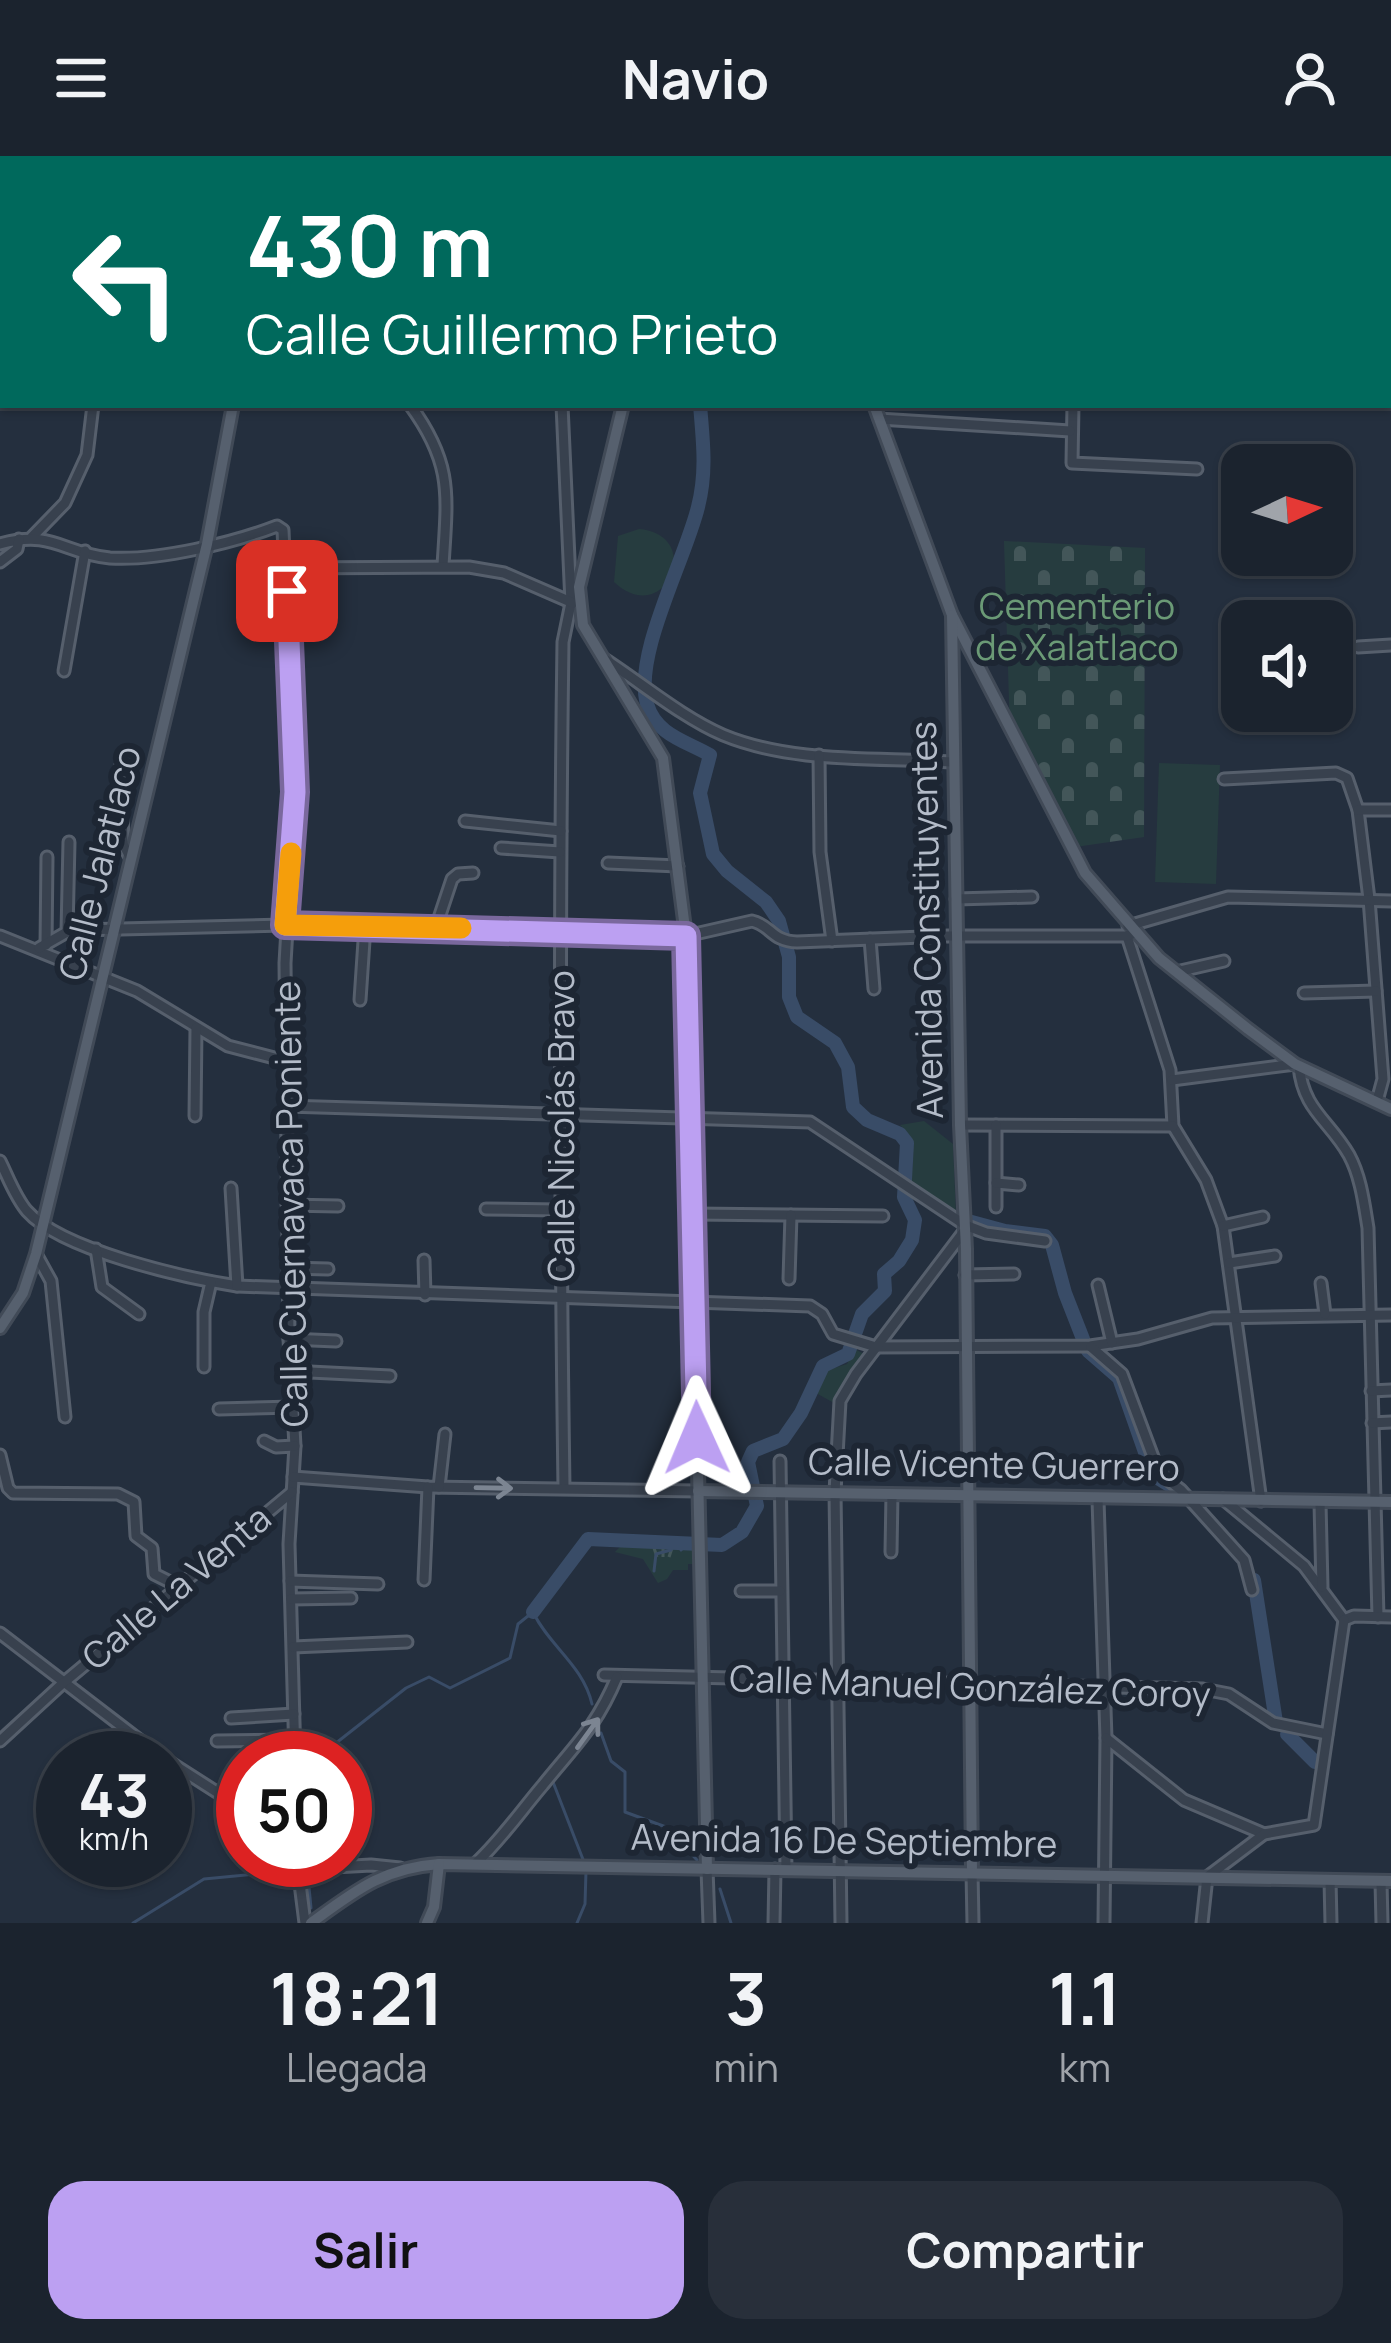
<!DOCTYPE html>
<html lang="es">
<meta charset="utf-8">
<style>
:root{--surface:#1b232e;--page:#282f3a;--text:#f1f3f6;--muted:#a0a4aa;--line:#39404a;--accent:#bca0f2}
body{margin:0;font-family:Manrope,sans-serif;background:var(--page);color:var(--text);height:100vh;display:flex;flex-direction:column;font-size:45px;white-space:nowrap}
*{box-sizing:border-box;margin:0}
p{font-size:39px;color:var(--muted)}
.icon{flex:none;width:66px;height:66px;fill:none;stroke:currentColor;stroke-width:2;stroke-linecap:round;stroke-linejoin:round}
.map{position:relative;height:1767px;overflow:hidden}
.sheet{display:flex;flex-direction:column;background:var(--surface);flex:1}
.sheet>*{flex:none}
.banner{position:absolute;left:0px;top:0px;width:1392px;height:252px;box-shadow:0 3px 9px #0004,0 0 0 3px var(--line);background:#00695c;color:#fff;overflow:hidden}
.needle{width:78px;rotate:86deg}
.controls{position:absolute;left:1221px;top:288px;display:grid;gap:24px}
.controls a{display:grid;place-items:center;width:132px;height:132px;border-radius:24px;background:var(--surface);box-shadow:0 3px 9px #0004,0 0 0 3px var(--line);font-size:60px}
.speed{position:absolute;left:36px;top:1575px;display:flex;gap:24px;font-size:60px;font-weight:700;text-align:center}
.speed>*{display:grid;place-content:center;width:156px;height:156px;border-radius:50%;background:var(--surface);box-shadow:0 3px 9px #0004,0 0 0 3px var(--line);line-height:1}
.speed small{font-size:30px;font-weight:400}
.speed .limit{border:18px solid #d22;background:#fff;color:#111}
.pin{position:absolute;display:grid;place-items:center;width:102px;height:102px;color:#fff;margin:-51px;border-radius:24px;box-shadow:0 6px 18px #0006}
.me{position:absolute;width:132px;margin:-66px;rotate:359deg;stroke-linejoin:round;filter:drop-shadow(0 0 9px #0008)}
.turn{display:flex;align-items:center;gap:42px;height:252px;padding:0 48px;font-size:54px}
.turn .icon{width:156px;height:156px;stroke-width:2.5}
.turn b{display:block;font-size:84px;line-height:102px}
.eta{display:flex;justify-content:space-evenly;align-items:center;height:204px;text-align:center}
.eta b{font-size:72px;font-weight:700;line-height:84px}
.cta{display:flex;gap:24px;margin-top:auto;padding:24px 48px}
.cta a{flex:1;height:138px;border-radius:36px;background:var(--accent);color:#111;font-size:48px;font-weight:700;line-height:138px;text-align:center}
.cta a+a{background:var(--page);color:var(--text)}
header{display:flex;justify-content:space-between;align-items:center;height:156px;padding:0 48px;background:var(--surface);font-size:54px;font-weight:700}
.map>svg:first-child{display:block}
</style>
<header><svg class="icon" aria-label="menu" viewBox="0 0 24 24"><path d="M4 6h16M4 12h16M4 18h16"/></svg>Navio<svg class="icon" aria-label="person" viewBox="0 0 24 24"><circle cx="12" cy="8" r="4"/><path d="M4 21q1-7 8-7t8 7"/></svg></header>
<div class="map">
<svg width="1391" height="1767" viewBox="0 0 1391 1767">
<defs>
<pattern id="cemetery-stones" width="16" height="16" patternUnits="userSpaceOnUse" patternTransform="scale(3)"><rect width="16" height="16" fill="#263c3f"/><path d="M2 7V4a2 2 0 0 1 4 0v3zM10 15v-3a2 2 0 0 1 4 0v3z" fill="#435659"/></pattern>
<pattern id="park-tufts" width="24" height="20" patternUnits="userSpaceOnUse" patternTransform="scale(3)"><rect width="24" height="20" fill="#263c3f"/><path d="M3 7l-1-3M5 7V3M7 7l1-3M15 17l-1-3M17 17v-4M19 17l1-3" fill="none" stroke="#435659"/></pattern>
</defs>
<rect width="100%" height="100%" fill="#242f3e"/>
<g fill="#263c3f">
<path d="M639,373C706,379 665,474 614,426L618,380Z"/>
<polygon points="1159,607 1220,609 1216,728 1155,726"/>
<path d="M924,965L953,988L956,1060L911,1024C913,1002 918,985 900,969Z"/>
<polygon points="855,1193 864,1198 834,1247 816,1237 825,1215 847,1208"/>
</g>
<polygon fill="url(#cemetery-stones)" points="1004,385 1145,392 1144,681 1075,691 1010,575"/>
<polygon fill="url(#park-tufts)" points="623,1388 696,1390 697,1408 688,1408 688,1414 673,1414 667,1423 658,1427 643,1403 615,1396"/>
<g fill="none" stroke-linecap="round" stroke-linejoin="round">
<g stroke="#394c67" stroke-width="3">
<polyline points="681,1394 686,1388"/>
<polyline points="654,1415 656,1398 671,1394"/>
<polyline points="601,1577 611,1605 625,1616 625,1656 666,1671 697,1704"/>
<path d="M317,1602L406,1532L429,1521L450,1532L510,1502L518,1468L533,1456C549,1490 583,1509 592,1548"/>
<polyline points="549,1614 566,1594"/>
<polyline points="553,1626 584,1706"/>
<polyline points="305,1721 308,1721 311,1752"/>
<polyline points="720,1733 731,1767"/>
<polyline points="133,1767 204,1723 267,1717 298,1722"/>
<polyline points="577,1767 585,1748 586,1715"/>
</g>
<g stroke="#394c67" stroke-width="14">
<polyline points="979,0 981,3"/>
<polyline points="968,1065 1005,1075 1045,1080 1052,1089 1065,1137 1083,1183"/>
<polyline points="1088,1195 1119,1222 1153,1319 1174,1332"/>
<polyline points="1254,1424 1276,1566"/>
<path d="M533,1456L588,1383L722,1389L742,1376L757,1350L748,1306L753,1295L783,1283L801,1257L823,1210L848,1198L862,1158L885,1135L884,1118L899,1105L912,1084L915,1064L904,1041L907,987L900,978L867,964L853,951L848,911L835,887L797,861L789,841V801L779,765L766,746L727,715L713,698L700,637L710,599C686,585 656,579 647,548C633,499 685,404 698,351C707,316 703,285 700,249"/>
<polyline points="1287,1578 1315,1606"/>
</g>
<defs>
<g id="minor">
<polyline points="141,0 147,3"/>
<polyline points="552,0 552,3"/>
<polyline points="0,2 3,2"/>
<polyline points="198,3 199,0"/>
<polyline points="1127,3 1127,0"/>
<polyline points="0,92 3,93"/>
<polyline points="1389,133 1391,133"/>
<path d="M410,249C454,309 447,340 443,410"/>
<path d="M562,249L571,447L563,486C559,768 560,1050 564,1332"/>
<polyline points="1073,249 1072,307 1197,313"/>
<polyline points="879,263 1070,275"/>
<polyline points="32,381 65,347 87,299 93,249"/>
<path d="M0,388C53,373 64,398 110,402C158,405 233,387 277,370L283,374L295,636L285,807L289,1183L295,1290L289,1388L295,1602"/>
<polyline points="0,406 17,393 19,383"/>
<polyline points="285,412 469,411 504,417 573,447"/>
<polyline points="1358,491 1391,489"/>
<path d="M606,504C644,529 682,561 723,579C793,608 878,601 952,606"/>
<polyline points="64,515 85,395"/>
<polyline points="819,599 820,696 832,785"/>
<polyline points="121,609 123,688 131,703"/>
<polyline points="1224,623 1336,617 1347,622 1358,654 1369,743 1383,923 1377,945"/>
<polyline points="1358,654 1391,654"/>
<polyline points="465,665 561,675"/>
<polyline points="501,692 560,696"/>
<polyline points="608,707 678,710"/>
<polyline points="956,743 1032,741"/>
<polyline points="1128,770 1228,741 1391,745"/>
<polyline points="436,771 452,723 458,718 473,717"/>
<polyline points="67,776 69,686"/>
<polyline points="0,780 137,835 228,890 286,905"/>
<polyline points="1127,780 1170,914 1173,970 1206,1024 1223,1070 1261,1345"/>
<polyline points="870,783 874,833"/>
<polyline points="46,789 47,701"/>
<path d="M39,792L67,776L79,774L285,769L686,780L752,765C771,769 771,785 797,786L948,780H1127L1134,777"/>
<polyline points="1176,816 1224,805"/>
<polyline points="1304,837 1376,835"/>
<polyline points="360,844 365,770"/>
<path d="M1299,910C1303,954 1329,964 1349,999C1361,1021 1364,1048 1368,1072L1378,1461"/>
<polyline points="1172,924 1295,908"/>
<polyline points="286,950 810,966 965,1069 986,1077 1045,1085"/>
<polyline points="195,960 196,872"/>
<polyline points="960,969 1173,970"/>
<polyline points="996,969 996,1051"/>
<path d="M0,1005C8,1021 15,1041 27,1055C61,1094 185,1122 237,1130L810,1150L822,1158L833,1178L876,1191L1090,1190L1138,1183L1212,1162L1391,1159"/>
<polyline points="996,1027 1019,1029"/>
<polyline points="231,1032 237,1130"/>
<polyline points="287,1049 338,1050"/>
<polyline points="486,1053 558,1054"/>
<polyline points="694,1058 883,1060"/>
<polyline points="1223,1070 1263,1061"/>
<polyline points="96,1093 102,1131 139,1158"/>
<polyline points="36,1098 51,1125 65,1261"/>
<polyline points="424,1104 425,1139"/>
<polyline points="1229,1107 1275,1100"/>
<polyline points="289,1112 328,1113"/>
<polyline points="965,1119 1014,1118"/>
<polyline points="789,1123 791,1059"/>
<polyline points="1321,1127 1325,1158"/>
<polyline points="1098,1129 1112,1187"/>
<polyline points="289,1183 336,1185"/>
<polyline points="1091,1191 1122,1218 1159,1317 1181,1334 1244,1404 1252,1434"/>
<polyline points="204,1211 204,1156 211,1126"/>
<polyline points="290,1215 390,1220"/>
<polyline points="1371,1235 1391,1234"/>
<polyline points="219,1253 294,1251"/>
<polyline points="1372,1267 1391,1266"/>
<polyline points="264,1285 276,1291 295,1290"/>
<polyline points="0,1299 8,1332 13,1337 118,1338 134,1346 136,1380 152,1392 154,1418 178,1430"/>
<polyline points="780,1305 786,1713"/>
<polyline points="293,1321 428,1331 698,1335"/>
<polyline points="439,1331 445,1278"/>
<polyline points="1223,1343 1304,1410 1344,1464"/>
<polyline points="1098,1344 1106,1582 1104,1767"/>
<polyline points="1320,1347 1322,1431"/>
<polyline points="891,1396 892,1338"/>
<polyline points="424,1424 428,1331"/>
<polyline points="290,1425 378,1428"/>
<polyline points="741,1435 780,1435"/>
<polyline points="291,1443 351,1442"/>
<polyline points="1344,1464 1354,1460 1391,1461"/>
<polyline points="0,1477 163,1602"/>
<polyline points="293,1491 407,1486"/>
<polyline points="604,1519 1203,1533 1229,1538 1273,1567 1327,1578"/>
<polyline points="231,1562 294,1558"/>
<polyline points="1106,1582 1184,1644 1264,1678"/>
<polyline points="0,1585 62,1528 292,1336"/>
<polyline points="217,1585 295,1584"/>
<polyline points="165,1603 243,1653"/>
<polyline points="297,1704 305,1767"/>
<path d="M475,1708C501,1684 520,1656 543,1629C576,1588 596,1571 617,1521"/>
<polyline points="298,1713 371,1709 400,1712"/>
<polyline points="707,1713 709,1767"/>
<polyline points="972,1716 973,1767"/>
<polyline points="1330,1724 1331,1767"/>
<polyline points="1381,1726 1382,1767"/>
<polyline points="774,1767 775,1713"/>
<polyline points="841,1767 835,1336 840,1245 856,1218 965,1074"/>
<polyline points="1202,1767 1207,1721 1264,1678 1314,1669 1344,1464"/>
</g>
<g id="major">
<polyline points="775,0 777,3"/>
<polyline points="288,3 289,0"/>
<polyline points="679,3 680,0"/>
<polyline points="623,249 579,431 583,469 663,602 686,780 707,1713"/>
<polyline points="874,249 952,459 1085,717 1159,802 1248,873 1295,908 1391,953"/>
<polyline points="952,459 960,969 966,1093 972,1716"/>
<polyline points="0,1172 23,1137 36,1098 207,388 233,249"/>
<polyline points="698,1335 1391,1346"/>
<path d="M311,1767C355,1735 383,1712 439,1708L1391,1725"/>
<polyline points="427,1767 434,1751 439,1708"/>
</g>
</defs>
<use href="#minor" stroke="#565f6c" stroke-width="15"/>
<use href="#major" stroke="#414a57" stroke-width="16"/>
<use href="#minor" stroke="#38414e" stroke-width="9"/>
<use href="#major" stroke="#56606e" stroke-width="10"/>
</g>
<defs><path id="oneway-shaft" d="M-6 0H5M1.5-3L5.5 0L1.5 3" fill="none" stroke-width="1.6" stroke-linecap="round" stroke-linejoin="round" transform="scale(3)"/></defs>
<g stroke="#7c8592">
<use href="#oneway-shaft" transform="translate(494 1332) rotate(1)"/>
<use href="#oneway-shaft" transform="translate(588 1577) rotate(-54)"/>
</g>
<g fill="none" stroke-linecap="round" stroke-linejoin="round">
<defs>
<polyline id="route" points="287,435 295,636 285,769 686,780 697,1282"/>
</defs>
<use href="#route" stroke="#7a689d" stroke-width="30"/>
<use href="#route" stroke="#bca0f2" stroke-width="21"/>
<polyline stroke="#f59e0b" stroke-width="21" points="291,697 285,769 461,772"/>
</g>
<g text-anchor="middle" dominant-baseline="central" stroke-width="12" stroke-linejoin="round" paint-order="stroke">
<g font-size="36" fill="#6b9a76" stroke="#1d2633">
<text x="1077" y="449">Cementerio<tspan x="1077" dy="41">de Xalatlaco</tspan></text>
</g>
<g font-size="36" fill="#b4bcc9" stroke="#1d2633">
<text transform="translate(99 707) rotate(-76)">Calle Jalatlaco</text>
<text transform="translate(926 764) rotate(-91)">Avenida Constituyentes</text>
<text transform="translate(560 970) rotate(-90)">Calle Nicolás Bravo</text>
<text transform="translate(290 1048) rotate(-91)">Calle Cuernavaca Poniente</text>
<text transform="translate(994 1308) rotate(1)">Calle Vicente Guerrero</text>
<text transform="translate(176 1431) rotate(-40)">Calle La Venta</text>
<text transform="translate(970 1530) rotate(2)">Calle Manuel González Coroy</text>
<text transform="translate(844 1684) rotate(1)">Avenida 16 De Septiembre</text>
</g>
</g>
</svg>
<div class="controls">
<a><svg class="needle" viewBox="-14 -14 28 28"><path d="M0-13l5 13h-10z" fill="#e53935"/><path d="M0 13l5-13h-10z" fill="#a0a4aa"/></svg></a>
<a><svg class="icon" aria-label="sound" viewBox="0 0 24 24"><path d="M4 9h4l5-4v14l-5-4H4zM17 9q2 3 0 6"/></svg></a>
</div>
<div class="speed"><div>43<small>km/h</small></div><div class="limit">50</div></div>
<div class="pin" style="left:287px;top:435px;background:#d93025"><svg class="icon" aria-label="arrive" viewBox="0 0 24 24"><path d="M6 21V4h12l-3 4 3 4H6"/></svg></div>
<svg class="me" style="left:697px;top:1282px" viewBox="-20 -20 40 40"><path d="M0-17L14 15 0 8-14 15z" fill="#bca0f2" stroke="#fff" stroke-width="4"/></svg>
<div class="banner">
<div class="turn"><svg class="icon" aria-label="left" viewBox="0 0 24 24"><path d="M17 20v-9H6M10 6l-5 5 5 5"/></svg><div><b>430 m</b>Calle Guillermo Prieto</div></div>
</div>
</div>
<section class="sheet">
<div class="eta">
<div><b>18:21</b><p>Llegada</p></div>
<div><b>3</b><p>min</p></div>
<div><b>1.1</b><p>km</p></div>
</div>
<div class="cta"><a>Salir</a><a>Compartir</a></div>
</section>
